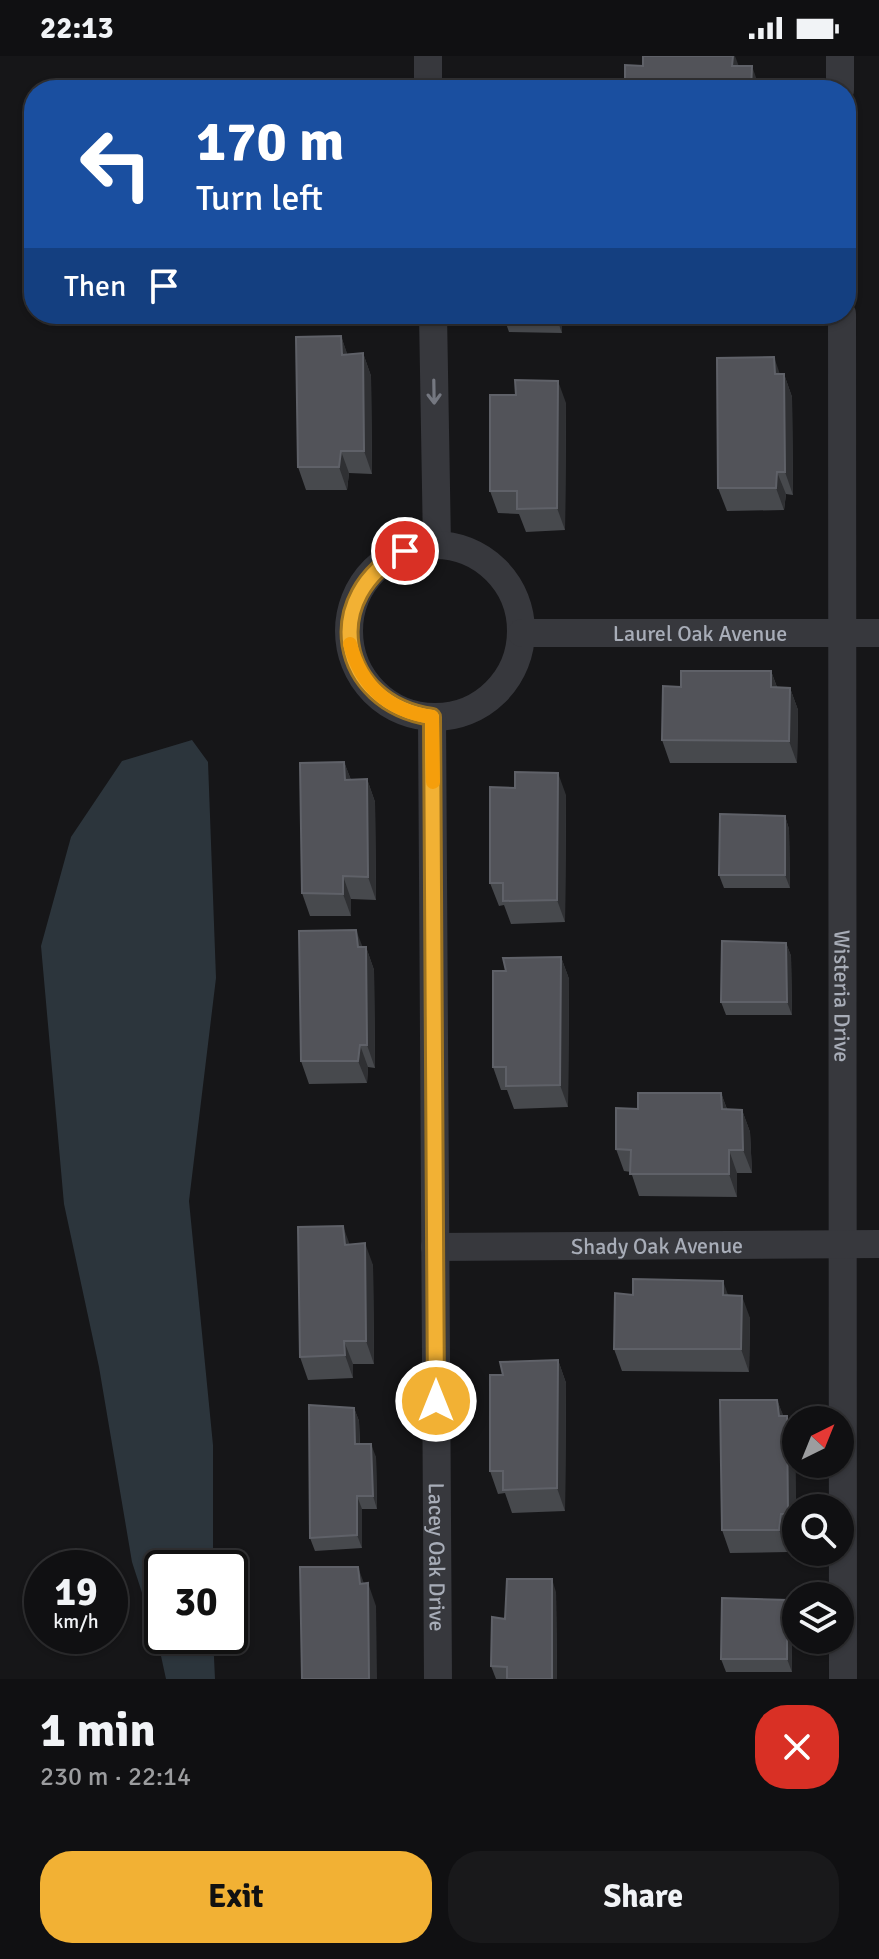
<!DOCTYPE html>
<meta charset="utf-8">
<style>
:root{--surface:#101012;--page:#19191b;--text:#f1f3f6;--muted:#9c9d9f;--line:#303032;--accent:#f2b134}
body{margin:0;font-family:Signika,sans-serif;background:var(--page);color:var(--text);height:100vh;display:flex;flex-direction:column;font-size:30px;white-space:nowrap}
*{box-sizing:border-box;margin:0}
p{font-size:26px;color:var(--muted)}
.icon{flex:none;width:44px;height:44px;fill:none;stroke:currentColor;stroke-width:2;stroke-linecap:round;stroke-linejoin:round}
.map{position:relative;height:1623px;overflow:hidden}
.details{display:flex;flex-direction:column;background:var(--surface);flex:1}
.details>*{flex:none}
.banner{position:absolute;left:24px;top:24px;width:832px;height:244px;border-radius:32px;box-shadow:0 2px 6px #0004,0 0 0 2px var(--line);background:#1a4fa0;color:#fff;overflow:hidden}
.needle{width:52px;rotate:43deg}
.controls{position:absolute;left:782px;top:1350px;display:grid;gap:16px}
.controls a{display:grid;place-items:center;width:72px;height:72px;border-radius:50%;background:var(--surface);box-shadow:0 2px 6px #0004,0 0 0 2px var(--line);font-size:40px}
.speed{position:absolute;left:24px;top:1494px;display:flex;gap:16px;font-size:40px;font-weight:700;text-align:center}
.speed>*{display:grid;place-content:center;width:104px;height:104px;border-radius:50%;background:var(--surface);box-shadow:0 2px 6px #0004,0 0 0 2px var(--line);line-height:1}
.speed small{font-size:20px;font-weight:400}
.speed .limit{border:4px solid #111;border-radius:12px;background:#fff;color:#111}
.pin{position:absolute;display:grid;place-items:center;width:68px;height:68px;color:#fff;margin:-34px;border:4px solid #fff;border-radius:50%;box-shadow:0 2px 8px #0007}
.me{position:absolute;width:88px;margin:-44px;rotate:0deg;stroke-linejoin:round;filter:drop-shadow(0 0 6px #0008)}
.turn{display:flex;align-items:center;gap:28px;height:168px;padding:0 40px;font-size:36px}
.turn .icon{width:104px;height:104px;stroke-width:2.5}
.turn b{display:block;font-size:56px;line-height:68px}
.then{display:flex;align-items:center;height:76px;padding:0 40px;background:#0003;gap:16px;font-size:30px}
.round{display:grid;place-items:center;flex:none;width:84px;height:84px;border-radius:32px;background:var(--page)}
.overview{display:flex;align-items:center;justify-content:space-between;height:136px;padding:0 40px}
h1{font-size:48px;font-weight:700;line-height:60px}
.button{display:flex;gap:16px;margin-top:auto;padding:16px 40px}
.button a{flex:1;height:92px;border-radius:32px;background:var(--accent);color:#111;font-size:32px;font-weight:700;line-height:92px;text-align:center}
.button a+a{background:var(--page);color:var(--text)}
.status{display:flex;justify-content:space-between;align-items:center;height:56px;padding:0 40px;background:var(--surface);direction:ltr}
.status svg{height:22px;fill:currentColor}
.map>svg:first-child{display:block}
</style>
<div class="status"><b>22:13</b><svg viewBox="0 0 49 12"><path d="M0 12V9h3v3zM5 12V6h3v6zM10 12V3h3v9zM15 12V0h3v12zM26 1h20v11H26zM47 4h2v5h-2z"/></svg></div>
<div class="map">
<svg width="879" height="1623" viewBox="0 0 879 1623">
<rect width="100%" height="100%" fill="#161618"/>
<polygon fill="#2c353c" points="192,684 208,706 216,922 189,1145 213,1389 213,1512 162,1512 162,1580 213,1580 215,1623 166,1623 158,1586 132,1506 99,1311 64,1148 41,890 71,781 122,705"/>
<g fill="none" stroke-linecap="round" stroke-linejoin="round">
<g stroke="#37383d" stroke-width="28">
<polyline points="428,0 428,34"/>
<polyline points="840,0 840,34"/>
<polyline points="433,258 437,489"/>
<path id="s1" d="M842,258L843,1623"/>
<circle cx="435" cy="575" r="86"/>
<path id="s2" d="M522,577H879"/>
<path id="s3" d="M432,661L438,1623"/>
<path id="s4" d="M435,1191L879,1188"/>
</g>
</g>
<g fill="#47494d">
<polygon points="495,258 562,258 562,277 509,276 503,259 496,260"/>
<polygon points="341,280 347,298 363,297 371,320 372,418 349,417 347,434 306,434 298,411"/>
<polygon points="780,318 784,318 792,341 793,439 786,438 784,454 727,455 718,432"/>
<polygon points="516,339 566,347 565,474 526,476 519,458 498,457 490,435"/>
<polygon points="771,615 777,631 790,632 798,654 797,707 670,707 662,684"/>
<polygon points="344,706 351,724 367,723 375,746 376,844 351,843 351,860 310,860 302,837"/>
<polygon points="566,739 565,866 511,868 504,849 499,850 490,827"/>
<polygon points="785,760 789,773 790,832 724,832 719,819"/>
<polygon points="786,887 791,900 792,959 726,959 721,946"/>
<polygon points="363,891 366,891 374,914 375,1012 368,1011 367,1027 309,1028 301,1005"/>
<polygon points="561,901 569,923 568,1051 514,1053 507,1034 501,1034 493,1011"/>
<polygon points="721,1037 727,1053 742,1054 750,1076 752,1117 737,1117 737,1141 639,1140 631,1116 624,1115 616,1093 638,1053"/>
<polygon points="349,1189 373,1209 374,1308 353,1308 353,1322 308,1324 300,1301"/>
<polygon points="633,1239 728,1240 750,1262 749,1316 622,1315 614,1293"/>
<polygon points="558,1304 566,1327 565,1455 512,1457 505,1437 498,1438 490,1415 503,1319"/>
<polygon points="777,1344 783,1360 795,1382 796,1481 789,1480 788,1496 730,1497 722,1474"/>
<polygon points="354,1352 359,1365 360,1388 376,1401 377,1453 362,1453 362,1492 315,1495 310,1482"/>
<polygon points="556,1536 557,1623 496,1623 491,1610 505,1563"/>
<polygon points="787,1544 791,1558 792,1616 726,1616 721,1603"/>
</g>
<g fill="#2f3033">
<polygon points="733,0 735,0 741,16 732,10"/>
<polygon points="752,10 760,33 760,34 751,34"/>
<polygon points="555,258 562,258 562,277"/>
<polygon points="341,280 349,303 342,299"/>
<polygon points="363,297 371,320 372,418 364,395"/>
<polygon points="774,301 782,324 775,318"/>
<polygon points="784,318 792,341 793,439 785,416"/>
<polygon points="558,325 566,347 565,474 557,452"/>
<polygon points="341,395 349,417 347,434 339,411"/>
<polygon points="777,416 786,438 784,454 776,432"/>
<polygon points="771,615 779,637 771,631"/>
<polygon points="790,632 798,654 797,707 789,685"/>
<polygon points="344,706 353,729 345,724"/>
<polygon points="558,717 566,739 565,866 557,844"/>
<polygon points="367,723 375,746 376,844 368,821"/>
<polygon points="785,760 789,773 790,832 785,819"/>
<polygon points="343,820 351,843 351,860 343,838"/>
<polygon points="356,874 365,897 358,891"/>
<polygon points="786,887 791,900 792,959 787,946"/>
<polygon points="366,891 374,914 375,1012 367,989"/>
<polygon points="561,901 569,923 568,1051 560,1029"/>
<polygon points="360,989 368,1011 367,1027 358,1005"/>
<polygon points="721,1037 729,1059 722,1053"/>
<polygon points="742,1054 750,1076 752,1117 743,1094"/>
<polygon points="729,1094 737,1117 737,1141 729,1118"/>
<polygon points="343,1170 351,1192 345,1189"/>
<polygon points="365,1187 373,1209 374,1308 366,1285"/>
<polygon points="723,1225 731,1247 723,1239"/>
<polygon points="742,1240 750,1262 749,1316 741,1293"/>
<polygon points="344,1285 353,1308 353,1322 345,1299"/>
<polygon points="558,1304 566,1327 565,1455 557,1432"/>
<polygon points="777,1344 786,1366 779,1360"/>
<polygon points="354,1352 359,1365 360,1401 355,1388"/>
<polygon points="787,1360 795,1382 796,1481 788,1458"/>
<polygon points="371,1388 376,1401 377,1453 373,1440"/>
<polygon points="357,1440 362,1453 362,1492 357,1479"/>
<polygon points="781,1458 789,1480 788,1496 779,1474"/>
<polygon points="358,1511 366,1533 360,1528"/>
<polygon points="552,1523 556,1536 557,1623 552,1623"/>
<polygon points="368,1527 376,1550 377,1623 369,1623"/>
<polygon points="787,1544 791,1558 792,1616 787,1603"/>
</g>
<g fill="#525359" stroke="#5f6168" stroke-width="2">
<polygon points="643,0 733,0 732,10 752,10 751,34 625,34 625,9 643,10"/>
<polygon points="341,280 342,299 363,297 364,395 341,395 339,411 298,411 296,281"/>
<polygon points="774,301 775,318 784,318 785,416 777,416 776,432 718,432 717,302"/>
<polygon points="515,324 558,325 557,452 517,453 517,435 490,435 490,339 516,339"/>
<polygon points="681,615 771,615 771,631 790,632 789,685 662,684 663,630 681,631"/>
<polygon points="344,706 345,724 367,723 368,821 343,820 343,838 302,837 300,707"/>
<polygon points="515,716 558,717 557,844 503,845 503,827 490,827 490,731 515,732"/>
<polygon points="720,758 785,760 785,819 719,819"/>
<polygon points="356,874 358,891 366,891 367,989 360,989 358,1005 301,1005 299,875"/>
<polygon points="722,885 786,887 787,946 721,946"/>
<polygon points="561,901 560,1029 506,1030 506,1011 493,1011 493,915 506,915 503,902"/>
<polygon points="638,1037 721,1037 722,1053 742,1054 743,1094 729,1094 729,1118 630,1118 631,1094 616,1093 616,1052 638,1053"/>
<polygon points="343,1170 345,1189 365,1187 366,1285 344,1285 345,1299 300,1301 298,1171"/>
<polygon points="633,1223 723,1225 723,1239 742,1240 741,1293 614,1293 615,1237 633,1239"/>
<polygon points="558,1304 557,1432 503,1434 503,1415 490,1415 490,1319 503,1319 500,1306"/>
<polygon points="720,1344 777,1344 779,1360 787,1360 788,1458 781,1458 779,1474 722,1474"/>
<polygon points="309,1349 354,1352 355,1388 371,1388 373,1440 357,1440 357,1479 310,1482"/>
<polygon points="300,1511 358,1511 360,1528 368,1527 369,1623 302,1623"/>
<polygon points="507,1523 552,1523 552,1623 507,1623 507,1611 491,1610 492,1561 505,1563"/>
<polygon points="722,1542 787,1544 787,1603 721,1603"/>
</g>
<defs><path id="oneway-shaft" d="M-6 0H5M1.5-3L5.5 0L1.5 3" fill="none" stroke-width="1.6" stroke-linecap="round" stroke-linejoin="round" transform="scale(2)"/></defs>
<use stroke="#757881" href="#oneway-shaft" transform="translate(434 336) rotate(89)"/>
<g fill="none" stroke-linecap="round" stroke-linejoin="round">
<defs>
<path id="route" d="M405,495C319,539 337,647 432,661L436,1345"/>
</defs>
<use href="#route" stroke="#9d7322" stroke-width="20"/>
<use href="#route" stroke="#f2b134" stroke-width="14"/>
<path stroke="#f59e0b" stroke-width="14" d="M350,588C361,630 389,655 432,661L433,726"/>
</g>
<g text-anchor="middle" dominant-baseline="central" stroke-width="6" stroke-linejoin="round" paint-order="stroke">
<g font-size="22" fill="#a8adb8" stroke="#111113">
<text stroke="none"><textPath href="#s2" startOffset="178">Laurel Oak Avenue</textPath></text>
<text stroke="none"><textPath href="#s1" startOffset="682">Wisteria Drive</textPath></text>
<text stroke="none"><textPath href="#s4" startOffset="222">Shady Oak Avenue</textPath></text>
<text stroke="none"><textPath href="#s3" startOffset="840">Lacey Oak Drive</textPath></text>
</g>
</g>
</svg>
<div class="controls">
<a><svg class="needle" viewBox="-14 -14 28 28"><path d="M0-13l5 13h-10z" fill="#e53935"/><path d="M0 13l5-13h-10z" fill="#9c9d9f"/></svg></a>
<a><svg class="icon" aria-label="search" viewBox="0 0 24 24"><circle cx="10" cy="10" r="6"/><path d="M15 15l6 6"/></svg></a>
<a><svg class="icon" aria-label="layers" viewBox="0 0 24 24"><path d="M12 4l9 5-9 5-9-5zM3 14l9 5 9-5"/></svg></a>
</div>
<div class="speed"><div>19<small>km/h</small></div><div class="limit">30</div></div>
<div class="pin" style="left:405px;top:495px;background:#d93025"><svg class="icon" aria-label="arrive" viewBox="0 0 24 24"><path d="M6 21V4h12l-3 4 3 4H6"/></svg></div>
<svg class="me" style="left:436px;top:1345px" viewBox="-20 -20 40 40"><circle r="17" fill="#f2b134" stroke="#fff" stroke-width="3"/><path d="M0-11L8 9 0 5-8 9z" fill="#fff"/></svg>
<div class="banner">
<div class="turn"><svg class="icon" aria-label="left" viewBox="0 0 24 24"><path d="M17 20v-9H6M10 6l-5 5 5 5"/></svg><div><b>170 m</b>Turn left</div></div>
<div class="then">Then<svg class="icon" aria-label="arrive" viewBox="0 0 24 24"><path d="M6 21V4h12l-3 4 3 4H6"/></svg></div>
</div>
</div>
<section class="details">
<div class="overview"><div><h1>1 min</h1><p>230 m · 22:14</p></div><a class="round" style="background:#d93025;color:#fff"><svg class="icon" aria-label="close" viewBox="0 0 24 24"><path d="M6 6l12 12M18 6L6 18"/></svg></a></div>
<div class="button"><a>Exit</a><a>Share</a></div>
</section>
